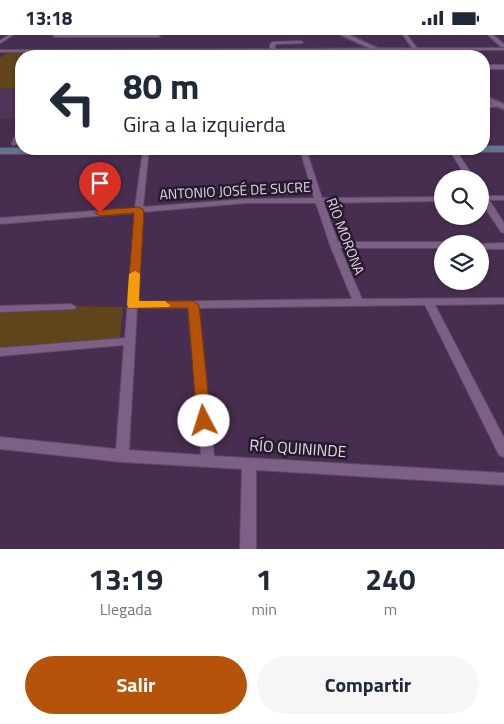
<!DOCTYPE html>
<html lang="es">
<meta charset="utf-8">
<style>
:root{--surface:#fff;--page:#f6f6f7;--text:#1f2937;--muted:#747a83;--accent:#b45309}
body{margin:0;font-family:"Titillium Web",sans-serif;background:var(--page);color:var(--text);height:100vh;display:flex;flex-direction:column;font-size:19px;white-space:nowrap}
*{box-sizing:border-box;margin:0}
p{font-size:16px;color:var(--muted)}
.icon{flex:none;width:28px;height:28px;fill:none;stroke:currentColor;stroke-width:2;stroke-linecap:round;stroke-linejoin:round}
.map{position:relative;height:514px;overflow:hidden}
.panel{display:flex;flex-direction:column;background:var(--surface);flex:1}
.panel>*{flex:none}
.hud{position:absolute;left:15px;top:15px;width:475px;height:105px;border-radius:20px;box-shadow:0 1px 4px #0004;background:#fff;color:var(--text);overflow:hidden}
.buttons{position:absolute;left:434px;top:135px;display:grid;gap:10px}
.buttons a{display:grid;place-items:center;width:55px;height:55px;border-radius:50%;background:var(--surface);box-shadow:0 1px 4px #0004;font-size:25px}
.pin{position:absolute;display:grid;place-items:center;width:42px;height:42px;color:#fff;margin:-51px -21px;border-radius:50% 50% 50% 0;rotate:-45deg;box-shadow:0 0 5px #0007}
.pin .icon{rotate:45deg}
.me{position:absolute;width:55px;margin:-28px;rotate:355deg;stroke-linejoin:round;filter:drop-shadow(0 0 4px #0008)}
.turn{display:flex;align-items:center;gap:18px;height:105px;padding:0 25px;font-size:22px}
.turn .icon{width:65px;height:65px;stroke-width:2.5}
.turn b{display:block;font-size:35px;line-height:42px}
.eta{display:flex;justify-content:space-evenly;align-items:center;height:85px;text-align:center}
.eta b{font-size:30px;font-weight:700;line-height:35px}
.primary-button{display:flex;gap:10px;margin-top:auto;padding:10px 25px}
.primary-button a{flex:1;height:58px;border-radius:30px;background:var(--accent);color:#fff;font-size:20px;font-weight:700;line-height:58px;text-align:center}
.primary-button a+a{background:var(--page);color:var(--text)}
.status{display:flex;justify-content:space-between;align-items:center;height:35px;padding:0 25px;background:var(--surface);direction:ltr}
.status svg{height:14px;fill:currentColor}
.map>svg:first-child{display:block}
</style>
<div class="status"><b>13:18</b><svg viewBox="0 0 49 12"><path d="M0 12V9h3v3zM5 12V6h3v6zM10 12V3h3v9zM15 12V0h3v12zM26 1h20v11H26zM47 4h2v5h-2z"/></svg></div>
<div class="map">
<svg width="504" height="514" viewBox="0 0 504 514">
<rect width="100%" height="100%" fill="#472d4f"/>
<polygon fill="#52335b" points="21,53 21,65 15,83 0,84 0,54"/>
<g fill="#5f4519">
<polygon points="49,16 45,21 21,21 21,53 0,54 0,23 8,17"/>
<polygon points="70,271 123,272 120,303 0,312 0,276"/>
</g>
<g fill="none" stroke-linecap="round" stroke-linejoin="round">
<defs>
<polyline id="service" points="0,7 11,0"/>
<g id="minor">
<polygon points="54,0 159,0 160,1 158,2 55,2 53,1"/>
<polygon points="403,0 407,0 417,13 504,13 504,15 0,17 0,15 270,14 270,10 272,7 301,6 303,8 275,9 275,14 412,13"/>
<polygon points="488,0 493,0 504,9 504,12 501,12"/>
<rect x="484" y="30" width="20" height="4"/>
<polygon points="498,68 500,69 500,71 484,73 484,69"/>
<polygon points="21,90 21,101 18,109 13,110 12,109 18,92"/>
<path d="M143,114H149L143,172L246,164L314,163L300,114H306L322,163L442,162V166L324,168L338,207H442L446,209H442V213H340L362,264L504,263V269L435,270L504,403V422L499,420L425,270L199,273L214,421L504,438V450L256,435V514H240L242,434L122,427L0,414V402L116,414L124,310L0,321V313L125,303L135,178L0,189V183L135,173ZM246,168H316L330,210L352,264L138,267L143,177ZM137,273H188L201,420L129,415Z"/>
<polygon points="449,114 455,114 475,144 467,144"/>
<polygon points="480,155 483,155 486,161 504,161 504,165 489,165 504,188 504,198 501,197 480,165"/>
<polygon points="504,208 504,214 480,214 480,209 478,209"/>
<polygon points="71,269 76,272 75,274 0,277 0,271"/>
</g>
<g id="tertiary">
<polygon points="341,0 349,0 394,21 387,21"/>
<polygon points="484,61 504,69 504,74 484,66"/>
</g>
<polygon id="secondary" points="484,111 504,111 504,117 0,119 0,113 484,114"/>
</defs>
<use href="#service" stroke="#604967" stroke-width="4"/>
<use href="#minor" stroke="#604967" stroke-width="2"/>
<use href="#tertiary" stroke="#604967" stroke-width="3"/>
<use href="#secondary" stroke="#604967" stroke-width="2"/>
<use href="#service" stroke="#7c6085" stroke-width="2.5"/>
<use href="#minor" fill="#7c6085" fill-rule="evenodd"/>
<use href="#tertiary" fill="#7c6085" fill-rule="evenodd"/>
<use href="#secondary" fill="#617590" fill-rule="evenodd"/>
</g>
<polygon fill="#b45309" stroke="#753606" points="139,172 144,175 139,266 193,266 199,270 211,386 209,391 204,393 199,391 197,386 188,273 129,273 127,270 134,178 100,181 95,178 100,175"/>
<polygon fill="#f59e0b" points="135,236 140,239 139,266 165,266 170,270 169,272 129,273 127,270 129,239"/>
<g text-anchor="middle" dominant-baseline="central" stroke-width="5" stroke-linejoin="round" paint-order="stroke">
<g font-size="14" fill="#e3d3e9" stroke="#261b2a">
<text transform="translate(235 155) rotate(-3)">ANTONIO JOSÉ DE SUCRE</text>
<text transform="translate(346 201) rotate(69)">RÍO MORONA</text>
</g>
<g font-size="16" fill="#e3d3e9" stroke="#261b2a">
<text transform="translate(298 413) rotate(4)">RÍO QUININDE</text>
</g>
</g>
</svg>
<div class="buttons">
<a><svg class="icon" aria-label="search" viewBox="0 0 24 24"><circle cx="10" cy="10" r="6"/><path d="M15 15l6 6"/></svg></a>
<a><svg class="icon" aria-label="layers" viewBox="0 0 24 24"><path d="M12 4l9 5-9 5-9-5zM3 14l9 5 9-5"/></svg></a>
</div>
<div class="pin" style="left:100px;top:178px;background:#d93025"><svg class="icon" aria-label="arrive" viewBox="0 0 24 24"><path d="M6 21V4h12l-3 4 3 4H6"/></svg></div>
<svg class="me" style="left:204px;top:386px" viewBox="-20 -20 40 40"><circle r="19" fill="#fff"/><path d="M0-13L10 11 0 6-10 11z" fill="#b45309"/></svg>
<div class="hud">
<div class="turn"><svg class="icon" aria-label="left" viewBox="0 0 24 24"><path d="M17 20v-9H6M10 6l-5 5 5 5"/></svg><div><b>80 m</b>Gira a la izquierda</div></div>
</div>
</div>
<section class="panel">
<div class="eta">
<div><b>13:19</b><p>Llegada</p></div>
<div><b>1</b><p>min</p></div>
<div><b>240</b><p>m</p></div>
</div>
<div class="primary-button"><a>Salir</a><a>Compartir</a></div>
</section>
